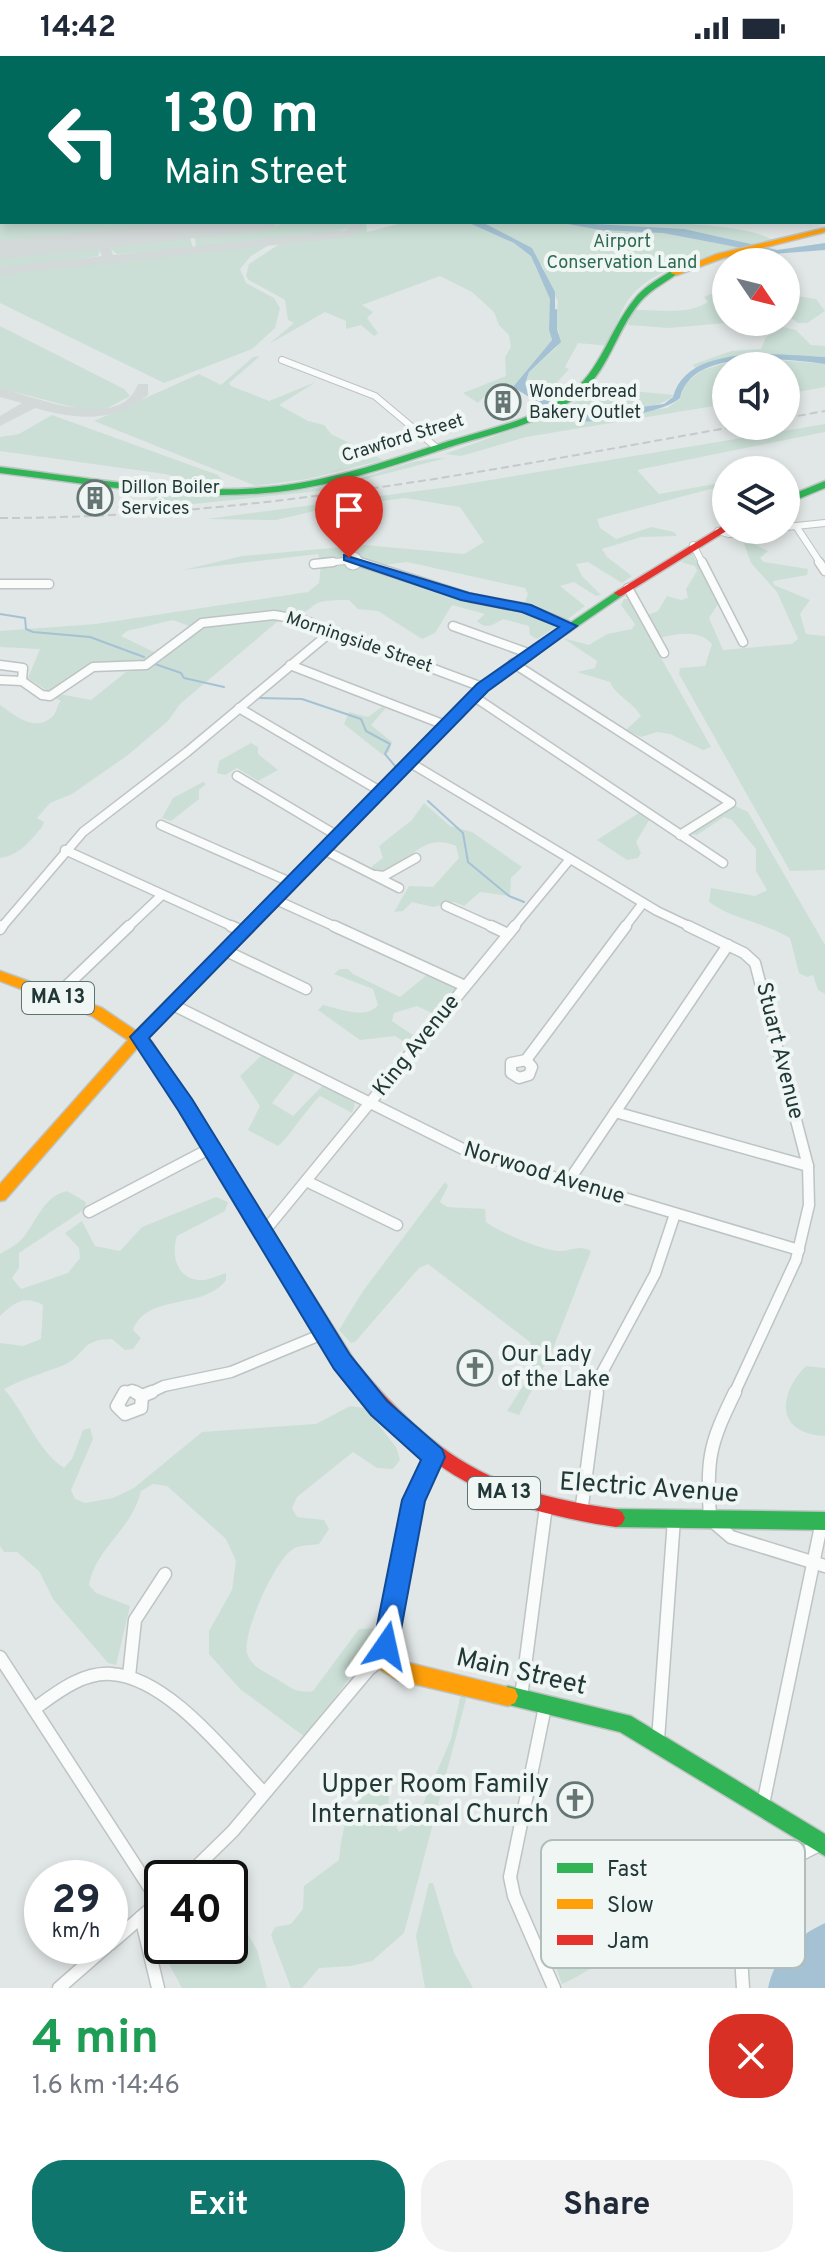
<!DOCTYPE html>
<meta charset="utf-8">
<style>
:root{--surface:#fff;--page:#f2f2f3;--text:#1f2937;--muted:#747a83;--accent:#0f766e}
body{margin:0;font-family:Overpass,sans-serif;background:var(--page);color:var(--text);height:100vh;display:flex;flex-direction:column;font-size:30px;white-space:nowrap}
*{box-sizing:border-box;margin:0}
p{font-size:26px;color:var(--muted)}
.icon{flex:none;width:44px;height:44px;fill:none;stroke:currentColor;stroke-width:2;stroke-linecap:round;stroke-linejoin:round}
.map{position:relative;height:1932px;overflow:hidden}
.drawer{display:flex;flex-direction:column;background:var(--surface);flex:1}
.drawer>*{flex:none}
.top-card{position:absolute;left:0px;top:0px;width:826px;height:168px;box-shadow:0 4px 12px #0003;background:#00695c;color:#fff;overflow:hidden}
.needle{width:52px;rotate:125deg}
.controls{position:absolute;left:712px;top:192px;display:grid;gap:16px}
.controls a{display:grid;place-items:center;width:88px;height:88px;border-radius:50%;background:var(--surface);box-shadow:0 4px 12px #0003;font-size:40px}
.speed{position:absolute;left:24px;top:1804px;display:flex;gap:16px;font-size:40px;font-weight:700;text-align:center}
.speed>*{display:grid;place-content:center;width:104px;height:104px;border-radius:50%;background:var(--surface);box-shadow:0 4px 12px #0003;line-height:1}
.speed small{font-size:20px;font-weight:400}
.speed .limit{border:4px solid #111;border-radius:12px;background:#fff;color:#111}
.pin{position:absolute;display:grid;place-items:center;width:68px;height:68px;color:#fff;margin:-82px -34px;border-radius:50% 50% 50% 0;rotate:-45deg;box-shadow:0 0 8px #0007}
.pin .icon{rotate:45deg}
.me{position:absolute;width:88px;margin:-44px;rotate:11deg;stroke-linejoin:round;filter:drop-shadow(0 0 6px #0008)}
.turn{display:flex;align-items:center;gap:28px;height:168px;padding:0 32px;font-size:36px}
.turn .icon{width:104px;height:104px;stroke-width:2.5}
.turn b{display:block;font-size:56px;line-height:68px}
.round{display:grid;place-items:center;flex:none;width:84px;height:84px;border-radius:32px;background:var(--page)}
.headline{display:flex;align-items:center;justify-content:space-between;height:136px;padding:0 32px}
h1{font-size:48px;font-weight:700;line-height:60px;color:#1e9e55}
.button{display:flex;gap:16px;margin-top:auto;padding:16px 32px}
.button a{flex:1;height:92px;border-radius:32px;background:var(--accent);color:#fff;font-size:32px;font-weight:700;line-height:92px;text-align:center}
.button a+a{background:var(--page);color:var(--text)}
.status{display:flex;justify-content:space-between;align-items:center;height:56px;padding:0 40px;background:var(--surface);direction:ltr}
.status svg{height:22px;fill:currentColor}
.map>svg:first-child{display:block}
</style>
<div class="status"><b>14:42</b><svg viewBox="0 0 49 12"><path d="M0 12V9h3v3zM5 12V6h3v6zM10 12V3h3v9zM15 12V0h3v12zM26 1h20v11H26zM47 4h2v5h-2z"/></svg></div>
<div class="map">
<svg width="825" height="1932" viewBox="0 0 825 1932">
<rect width="100%" height="100%" fill="#e1e7e6"/>
<g fill="#cbdfd6">
<polygon points="0,149 2,166 225,166 0,190"/>
<polygon points="301,166 350,166 349,172 335,176 196,192 195,182 190,182 193,192 117,198 111,193 113,186"/>
<path d="M360,166H366L367,176L406,166C466,166 741,156 773,185C728,197 658,204 628,244C619,258 614,275 609,290L578,287L565,311L569,313L552,332L569,338L556,346L528,333L525,328L529,316L557,291L559,277L555,267L558,246L542,209L534,208L551,243L549,274L552,284L513,331L488,337L478,347L463,337L506,320L505,301L511,291L509,279L499,269L494,256L472,236L440,220L362,249L373,256L367,262L378,277L374,280L361,269L346,273V265L325,256L269,288L294,267L288,264L285,244L249,224L246,220L249,208L284,185L351,178L361,173Z"/>
<polygon points="272,187 251,200 240,213 246,227 274,242 280,252 275,272 252,293 164,327 0,247 0,217"/>
<polygon points="94,188 100,194 98,200 0,214 0,199"/>
<path d="M726,231V266H737L669,272L628,269L634,254C660,253 685,260 708,246L704,241Z"/>
<polygon points="797,240 816,243 825,255 807,267 798,267 787,259 786,241"/>
<polygon points="0,270 124,333 130,340 102,355 91,356 0,332"/>
<polygon points="783,271 796,274 811,289 825,290 825,301 742,299 696,312 692,309 731,295 761,293 766,281"/>
<polygon points="260,300 229,327 231,330 269,345 316,326 279,349 308,365 324,369 331,378 383,404 308,423 256,430 94,365 199,318 221,329 253,301"/>
<polygon points="766,303 825,308 825,331 786,338 786,310 726,310 726,348 526,381 461,400 445,398 559,357 578,365 667,352 680,343 685,327 703,314 732,305"/>
<path d="M632,335L674,339C663,353 594,362 575,360L569,349L583,342L598,345Z"/>
<polygon points="52,359 218,419 222,424 209,429 165,418 0,395 0,381 19,378"/>
<polygon points="825,368 825,376 637,414 659,438 726,426 726,429 597,463 600,472 616,483 651,471 674,476 677,480 641,481 602,493 607,501 632,520 622,527 588,506 576,508 582,520 601,539 596,540 574,526 560,530 585,550 568,563 524,548 528,538 525,532 407,506 384,509 356,499 320,505 318,498 183,514 242,500 365,489 464,498 484,486 460,451 405,442 328,452 276,464 207,463 448,431"/>
<path d="M446,402L319,435L136,454L157,438C218,440 277,440 337,428C374,421 408,402 446,402Z"/>
<path d="M742,482L768,495L760,502L764,506L808,513L807,519L773,525L774,529L810,544L800,558L806,578L825,580V814L790,815L679,618L680,612L705,610L712,588C698,573 678,578 659,582L648,559L658,555L667,540L681,544L688,542L686,533L697,515L695,510L681,506L692,497L718,548L709,562L723,594L792,588L798,583L777,536L751,507Z"/>
<path d="M341,508L353,512L363,509L525,554L559,569L537,583L530,579L529,570L503,563C493,569 486,574 477,565L485,558L452,549L435,577L422,583L378,555L358,553L349,544C340,544 329,544 320,546C313,548 310,555 301,557L231,558L189,570L173,564L127,575L121,580L156,597L139,607L92,608L48,635L28,622L40,593L0,591V575L96,568L308,536L319,527L321,509Z"/>
<path d="M624,543H628L711,691L703,694L670,678L657,676L641,681L626,674L641,660C633,646 616,640 610,626L577,616L595,612L597,605L563,582L589,589L607,578L632,573L635,568L621,549Z"/>
<path d="M283,561L180,648L168,665L128,699L72,738L50,747L37,762L44,766L42,771C29,786 20,799 0,802V649C15,659 34,677 52,661C57,657 56,650 61,645L55,642L59,638L91,644L126,616L142,613L203,571Z"/>
<polygon points="383,650 385,653 371,669 392,686 389,696 383,699 344,668 349,656 368,661"/>
<polygon points="251,687 258,691 258,698 278,714 258,725 237,712 225,719 217,717 219,705"/>
<polygon points="203,726 206,728 199,734 199,743 171,765 162,762 173,742"/>
<path d="M424,747L450,770L472,776L522,811L511,822L510,840L480,836L464,850L454,846L433,851L412,846L403,855L394,856L409,830L433,831L459,802L456,790C415,772 402,825 371,815L372,810L383,802L379,790L412,764Z"/>
<path d="M731,748L748,756L825,889V938L818,934L813,919L807,921L799,917L790,882C764,866 734,864 709,846L711,832L755,840L767,834L756,815V793L732,764L724,761L697,779L689,778Z"/>
<polygon points="639,757 649,764 636,786 641,797 638,802 627,804 597,784"/>
<path d="M340,913H348L353,918L400,941L427,919L457,933L436,959L417,950L394,957L392,965L414,980L409,989L395,980L360,984L318,954L323,949C341,953 366,964 378,949L373,933L334,918Z"/>
<path d="M263,998L296,1016L272,1047L293,1060L323,1029L355,1047L352,1057L320,1040C308,1051 286,1085 278,1090L248,1074L260,1050L240,1020Z"/>
<path d="M445,1126L448,1130L440,1146L447,1151L485,1153L486,1166C499,1176 543,1195 559,1195C571,1195 580,1188 591,1195L552,1295L519,1359L507,1355L528,1322L535,1297L530,1286L428,1208L419,1212L356,1285L351,1287L339,1274L363,1235Z"/>
<path d="M67,1135L86,1146L85,1153L19,1197V1212L12,1222L21,1233L68,1217L80,1202L79,1192L65,1177L82,1165L95,1190L120,1195L142,1171L216,1141L228,1146L225,1155L177,1180C171,1198 176,1223 200,1224C208,1225 219,1219 226,1217V1224C205,1254 146,1237 133,1274L141,1282L133,1293L125,1294L112,1283C80,1283 86,1299 64,1309C44,1317 24,1322 4,1333C26,1358 36,1393 64,1412L72,1403L83,1374L90,1372L93,1383L71,1434L75,1443L85,1447L113,1442L134,1432L202,1376L316,1368L350,1350L365,1352L396,1391L400,1404L393,1413L377,1412L353,1396L297,1441L292,1452L297,1461L324,1464L329,1473L319,1488C312,1489 301,1489 295,1492C276,1500 242,1578 247,1597C251,1612 268,1617 280,1625C293,1633 296,1637 313,1635L359,1573L377,1572L376,1581L327,1655L305,1681L240,1633L209,1598V1575L232,1534L236,1505L226,1483L167,1430L153,1428L141,1435C132,1474 96,1491 89,1529L96,1537L130,1550L116,1609L108,1607L53,1543L39,1515L17,1496H4L0,1490V1287L23,1290L41,1283L43,1249C24,1239 15,1246 0,1260V1198C8,1193 16,1189 22,1183C36,1167 43,1140 67,1135Z"/>
<path d="M806,1310L825,1312V1380C776,1378 777,1339 806,1310Z"/>
<path d="M464,1637L466,1643L404,1877L372,1905L351,1910L319,1912L302,1932H291L271,1879L275,1871L291,1868L303,1853L304,1830L339,1804C343,1763 350,1742 390,1725L388,1754L399,1776L415,1767L451,1683L460,1642Z"/>
<path d="M615,1797L633,1799L654,1827L706,1847L714,1855L710,1862L656,1889L644,1909C607,1893 595,1914 562,1928L543,1875C582,1854 591,1849 591,1803Z"/>
<polygon points="429,1827 433,1827 454,1897 473,1932 425,1932 416,1880"/>
<polygon points="230,1847 257,1894 267,1932 182,1932 149,1871 150,1860 162,1851 162,1890 230,1890"/>
</g>
<g fill="#a4c2d3">
<path d="M467,166H482L532,192L555,236V267L561,286L529,316L525,328L528,334L564,351L569,349L575,360L664,348L673,341C688,286 781,299 825,301V308C786,303 691,291 680,342C666,356 592,369 571,365C567,364 519,335 513,331L552,284L549,274L550,243L531,200L514,187Z"/>
<polygon points="557,166 684,173 777,194 825,187 825,194 773,198 663,177 600,174"/>
<path d="M825,1867V1932H768C775,1899 796,1881 825,1867Z"/>
</g>
<g fill="none" stroke-linecap="round" stroke-linejoin="round">
<g stroke="#a4c2d3" stroke-width="2">
<polyline points="556,254 556,275"/>
<polyline points="0,558 25,562 26,573 33,576 90,581 144,601"/>
<polyline points="155,608 181,617 184,622 224,631"/>
<polyline points="259,642 302,643 361,663 366,675 390,688 385,698 395,710"/>
<polyline points="428,745 463,777 468,806 509,840 524,846"/>
</g>
<g fill="#d3d8d8" fill-rule="evenodd">
<polygon points="348,166 360,166 363,172 349,181 0,219 0,211 102,200 97,188 115,178 121,182 110,189 113,199 346,174 350,171"/>
<path d="M138,328H148V339C113,367 77,364 35,352L0,370V360L22,347L0,341V332C33,340 120,378 138,328Z"/>
</g>
<polygon fill="#d3d8d8" fill-rule="evenodd" points="182,166 277,166 273,172 263,175 0,203 0,185"/>
<defs>
<g id="street-far3">
<polyline points="282,304 375,340 437,392"/>
<polyline points="796,470 821,508"/>
<polyline points="786,471 825,467"/>
<polyline points="718,475 729,478 765,474"/>
<polyline points="693,489 703,508"/>
<circle cx="353" cy="505" r="5.5"/>
<polyline points="360,506 367,508"/>
<polyline points="314,508 345,505"/>
</g>
<g id="street-far2">
<polyline points="360,506 471,542 526,552 570,570"/>
<polyline points="702,506 743,586"/>
<polyline points="819,506 825,515"/>
<polyline points="314,508 333,506"/>
<polyline points="0,528 49,528"/>
<polyline points="628,532 664,597"/>
<polyline points="453,570 528,597"/>
<polyline points="513,607 731,747 680,779"/>
<polyline points="0,609 23,612 22,625"/>
<polyline points="290,609 445,669"/>
<polyline points="0,624 22,625 42,639 50,640 93,611 146,609 202,567 274,559 303,564 482,631"/>
<polyline points="473,640 723,807"/>
<polyline points="239,652 380,735"/>
<polyline points="409,706 657,855 693,872"/>
<polyline points="237,720 336,779"/>
<polyline points="161,769 290,826"/>
<polyline points="322,793 399,832"/>
<polyline points="65,794 236,872"/>
<polyline points="376,819 384,820 416,802"/>
<polyline points="274,843 338,872"/>
<polyline points="446,850 495,872"/>
<polyline points="1,872 83,776 187,696 332,575"/>
<polyline points="127,872 162,839"/>
<polyline points="513,872 570,803"/>
<polyline points="624,872 643,847"/>
</g>
<g id="street-far1">
<polyline points="231,870 242,875"/>
<polyline points="334,870 465,930"/>
<polyline points="491,870 508,878"/>
<polyline points="688,870 744,897 755,907 808,1110 809,1149 796,1204 734,1338"/>
<polyline points="0,873 2,870"/>
<polyline points="224,894 306,933"/>
<polyline points="55,941 129,870"/>
<polyline points="171,948 469,1096 799,1194"/>
<polygon points="526,1004 532,1011 529,1019 519,1022 511,1017 511,1007"/>
<polyline points="526,1004 626,870"/>
<polyline points="615,1056 808,1110"/>
<polyline points="306,1125 397,1169"/>
<polyline points="568,1126 728,889"/>
<polyline points="89,1156 211,1092"/>
<polyline points="263,1177 515,870"/>
<polyline points="123,1338 132,1334 138,1338"/>
<polyline points="147,1338 164,1330 231,1316 325,1277"/>
<polyline points="596,1338 598,1324 655,1218 675,1158"/>
</g>
<g id="street">
<polyline points="125,1336 117,1350 125,1358 141,1352 142,1340"/>
<polyline points="135,1336 142,1340"/>
<path d="M735,1336C708,1391 707,1402 710,1463L731,1481L825,1510"/>
<polyline points="142,1340 152,1336"/>
<polyline points="581,1457 597,1336"/>
<polyline points="0,1601 159,1846"/>
<polyline points="129,1620 135,1564 165,1518"/>
<polyline points="521,1641 546,1450"/>
<polyline points="546,1646 510,1821 514,1840 554,1932"/>
<path d="M34,1653C56,1637 82,1616 111,1618C168,1621 227,1699 264,1737"/>
<polyline points="658,1684 674,1463"/>
<polyline points="762,1753 822,1465"/>
<polyline points="185,1822 233,1775 369,1613 382,1603"/>
<polyline points="141,1861 158,1932"/>
<polyline points="110,1888 162,1843"/>
<polyline points="59,1932 107,1890"/>
<path d="M743,1932C737,1845 741,1827 821,1788"/>
</g>
<g id="fast">
<rect x="824" y="13" width="1" height="4"/>
<rect x="0" y="40" width="2" height="4"/>
<rect x="0" y="76" width="2" height="4"/>
<rect x="824" y="116" width="1" height="5"/>
<path d="M671,215L678,217C665,227 651,233 640,246C615,276 609,316 576,341C543,367 498,376 459,388C400,407 340,429 277,436C185,446 92,428 0,417V411C92,422 186,441 279,430C337,423 393,403 449,385C489,373 533,364 568,339C601,315 609,275 633,245C643,231 657,224 671,215Z"/>
<polygon points="825,425 825,432 786,448 786,441"/>
<polygon points="619,534 624,537 623,539 486,633 250,876 240,876 238,873 240,870 478,629"/>
<polygon points="616,1453 825,1456 825,1474 616,1471 610,1468 607,1462 610,1456"/>
<polygon points="508,1630 631,1660 825,1778 825,1800 620,1676 501,1647 498,1640 501,1633"/>
</g>
<g id="slow">
<polygon points="532,0 539,0 540,2 533,2"/>
<rect x="824" y="4" width="1" height="4"/>
<polygon points="825,172 825,176 723,202 677,219 670,217 717,198"/>
<polygon points="245,868 250,870 252,873 250,876 146,982 152,986 356,1307 358,1312 356,1317 350,1320 344,1317 142,994 138,991 5,1144 0,1145 0,1128 128,984 92,960 0,925 0,915 102,952 136,975 240,870"/>
<polygon points="434,1393 440,1395 443,1401 423,1445 392,1599 401,1605 515,1633 518,1640 515,1647 508,1650 397,1624 375,1610 372,1603 405,1444 428,1395"/>
</g>
<g id="jam">
<polygon points="726,468 726,474 728,474 623,539 619,540 614,537"/>
<path d="M350,1304L356,1307C436,1402 492,1436 616,1453L622,1456L625,1462L622,1468L616,1471C489,1452 425,1416 344,1317L342,1312L344,1307Z"/>
</g>
</defs>
<use href="#street-far3" stroke="#bec3c3" stroke-width="8"/>
<use href="#street-far2" stroke="#bec3c3" stroke-width="11"/>
<use href="#street-far1" stroke="#bec3c3" stroke-width="13"/>
<use href="#street" stroke="#bec3c3" stroke-width="15"/>
<use href="#fast" stroke="#bec4c3" stroke-width="3"/>
<use href="#slow" stroke="#bec4c3" stroke-width="3"/>
<use href="#jam" stroke="#bec4c3" stroke-width="3"/>
<use href="#street-far3" stroke="#fafbfb" stroke-width="6"/>
<use href="#street-far2" stroke="#fafbfb" stroke-width="8"/>
<use href="#street-far1" stroke="#fafbfb" stroke-width="10"/>
<use href="#street" stroke="#fafbfb" stroke-width="12"/>
<use href="#fast" fill="#30b455" fill-rule="evenodd"/>
<use href="#slow" fill="#ff9f0a" fill-rule="evenodd"/>
<use href="#jam" fill="#e5322d" fill-rule="evenodd"/>
<g stroke="#c5c9c9" stroke-width="2" stroke-dasharray="8 4" stroke-linecap="butt">
<polyline points="786,362 825,355"/>
<path d="M0,462C252,462 491,414 738,370"/>
</g>
</g>
<polygon fill="#1a73e8" stroke="#114b97" stroke-width="2" points="344,499 469,537 531,549 577,570 488,635 149,982 192,1043 350,1299 387,1345 442,1393 445,1401 425,1445 398,1590 394,1599 386,1602 377,1599 373,1590 402,1444 421,1404 371,1359 334,1313 178,1054 130,981 477,628 559,571 522,556 461,544 344,504"/>
<defs>
<symbol id="building-ring" viewBox="-11 -11 22 22"><circle r="9.5" fill="#eff6f4" stroke="#647574" stroke-width="1.5"/><path d="M-4-6H4V6H1V3H-1V6H-4ZM-2.5-4.3h1.7v1.8h-1.7ZM.8-4.3h1.7v1.8H.8ZM-2.5-1h1.7V.8h-1.7ZM.8-1h1.7V.8H.8Z" fill="#647574"/></symbol>
<symbol id="church-ring" viewBox="-11 -11 22 22"><circle r="9.5" fill="#eff6f4" stroke="#647574" stroke-width="1.5"/><path d="M-1.2-6h2.4v3.5h3.3v2.4h-3.3V6h-2.4V-.1h-3.3v-2.4h3.3Z" fill="#647574"/></symbol>
</defs>
<g fill-rule="evenodd">
<use href="#building-ring" x="483" y="326" width="40" height="40"/>
<use href="#building-ring" x="75" y="422" width="40" height="40"/>
<use href="#church-ring" x="455" y="1292" width="40" height="40"/>
<use href="#church-ring" x="555" y="1724" width="40" height="40"/>
</g>
<g text-anchor="middle" dominant-baseline="central" stroke-width="8" stroke-linejoin="round" paint-order="stroke">
<g font-size="18" fill="#2f6b54" stroke="#eff6f4">
<text x="622" y="186">Airport<tspan x="622" dy="21">Conservation Land</tspan></text>
</g>
<g font-size="18" fill="#213837" stroke="#eff6f4" text-anchor="start">
<text x="529" y="336">Wonderbread<tspan x="529" dy="21">Bakery Outlet</tspan></text>
<text x="121" y="432">Dillon Boiler<tspan x="121" dy="21">Services</tspan></text>
</g>
<g font-size="18" fill="#213837" stroke="#eff6f4">
<text transform="translate(403 383) rotate(-17)">Crawford Street</text>
<text transform="translate(359 587) rotate(19)">Morningside Street</text>
</g>
<g fill="#eff6f4" stroke="#5f7170" stroke-width="2">
<rect x="22" y="926" width="72" height="32" rx="6"/>
<rect x="468" y="1421" width="72" height="32" rx="6"/>
</g>
<g font-size="20" font-weight="bold" fill="#213837">
<text x="58" y="942">MA 13</text>
<text x="504" y="1437">MA 13</text>
</g>
<g font-size="22" fill="#213837" stroke="#eff6f4">
<text transform="translate(417 990) rotate(-51)">King Avenue</text>
<text transform="translate(779 995) rotate(76)">Stuart Avenue</text>
<text transform="translate(544 1118) rotate(17)">Norwood Avenue</text>
</g>
<g font-size="22" fill="#213837" stroke="#eff6f4" text-anchor="start">
<text x="501" y="1299">Our Lady<tspan x="501" dy="25">of the Lake</tspan></text>
</g>
<g font-size="26" fill="#213837" stroke="#eff6f4">
<text transform="translate(649 1433) rotate(4)">Electric Avenue</text>
<text transform="translate(521 1617) rotate(13)">Main Street</text>
</g>
<g font-size="26" fill="#213837" stroke="#eff6f4" text-anchor="end">
<text x="549" y="1729">Upper Room Family<tspan x="549" dy="30">International Church</tspan></text>
</g>
</g>
<rect x="541" y="1784" width="264" height="128" rx="12" fill="#eff6f4" stroke="#b1bdbb" stroke-width="2"/>
<rect x="557" y="1807" width="36" height="10" fill="#30b455"/>
<rect x="557" y="1843" width="36" height="10" fill="#ff9f0a"/>
<rect x="557" y="1879" width="36" height="10" fill="#e5322d"/>
<g font-size="22" fill="#213837">
<text x="607" y="1820">Fast</text>
<text x="607" y="1856">Slow</text>
<text x="607" y="1892">Jam</text>
</g>
</svg>
<div class="controls">
<a><svg class="needle" viewBox="-14 -14 28 28"><path d="M0-13l5 13h-10z" fill="#e53935"/><path d="M0 13l5-13h-10z" fill="#747a83"/></svg></a>
<a><svg class="icon" aria-label="sound" viewBox="0 0 24 24"><path d="M4 9h4l5-4v14l-5-4H4zM17 9q2 3 0 6"/></svg></a>
<a><svg class="icon" aria-label="layers" viewBox="0 0 24 24"><path d="M12 4l9 5-9 5-9-5zM3 14l9 5 9-5"/></svg></a>
</div>
<div class="speed"><div>29<small>km/h</small></div><div class="limit">40</div></div>
<div class="pin" style="left:349px;top:502px;background:#d93025"><svg class="icon" aria-label="arrive" viewBox="0 0 24 24"><path d="M6 21V4h12l-3 4 3 4H6"/></svg></div>
<svg class="me" style="left:386px;top:1590px" viewBox="-20 -20 40 40"><path d="M0-17L14 15 0 8-14 15z" fill="#1a73e8" stroke="#fff" stroke-width="4"/></svg>
<div class="top-card">
<div class="turn"><svg class="icon" aria-label="left" viewBox="0 0 24 24"><path d="M17 20v-9H6M10 6l-5 5 5 5"/></svg><div><b>130 m</b>Main Street</div></div>
</div>
</div>
<section class="drawer">
<div class="headline"><div><h1>4 min</h1><p>1.6 km · 14:46</p></div><a class="round" style="background:#d93025;color:#fff"><svg class="icon" aria-label="close" viewBox="0 0 24 24"><path d="M6 6l12 12M18 6L6 18"/></svg></a></div>
<div class="button"><a>Exit</a><a>Share</a></div>
</section>
